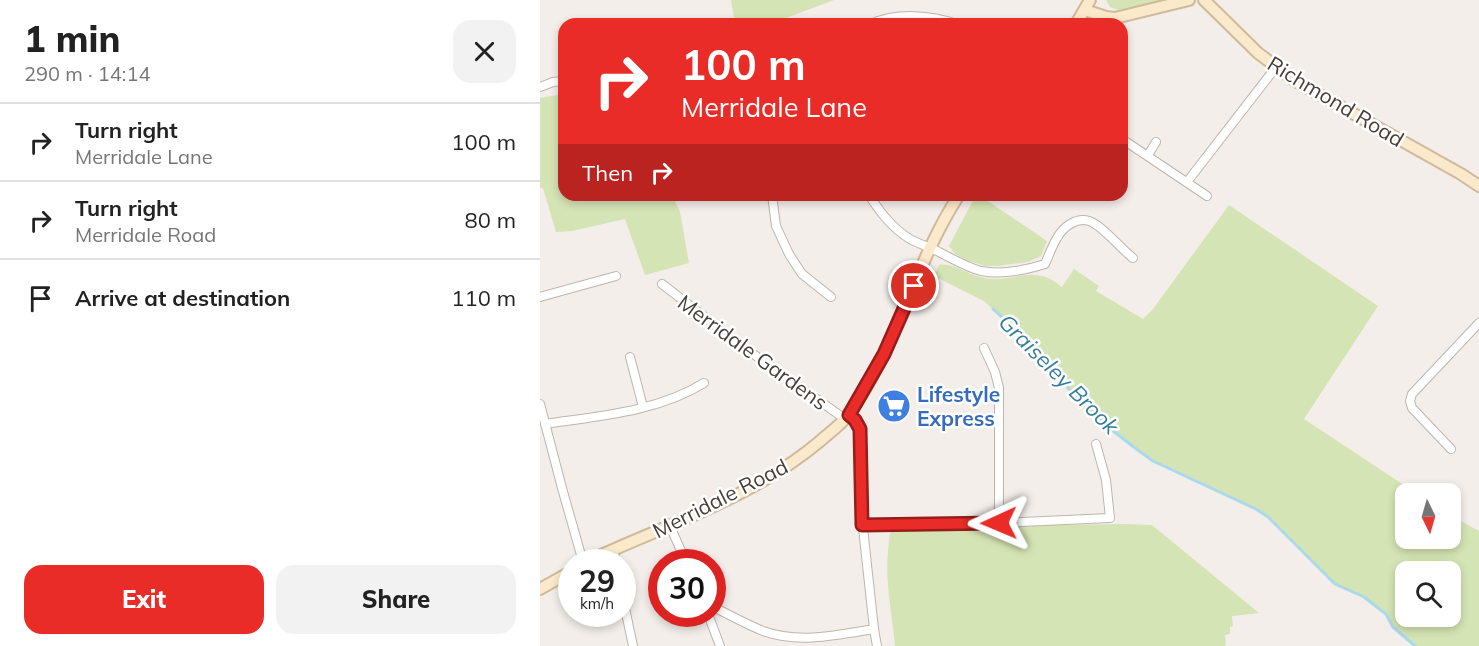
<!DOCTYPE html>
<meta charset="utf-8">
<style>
:root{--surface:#fff;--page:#f2f2f2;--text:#222;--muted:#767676;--line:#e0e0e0;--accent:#ea2c28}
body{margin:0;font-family:Mulish,sans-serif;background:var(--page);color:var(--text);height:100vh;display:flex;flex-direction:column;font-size:22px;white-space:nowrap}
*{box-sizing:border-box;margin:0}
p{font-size:20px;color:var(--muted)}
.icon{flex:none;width:33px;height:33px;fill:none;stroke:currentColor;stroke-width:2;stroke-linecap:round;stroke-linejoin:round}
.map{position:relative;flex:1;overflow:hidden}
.panel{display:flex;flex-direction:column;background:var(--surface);width:540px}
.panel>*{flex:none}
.banner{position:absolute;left:18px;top:18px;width:570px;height:183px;border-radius:18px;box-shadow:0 3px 9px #0003;background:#ea2c28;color:#fff;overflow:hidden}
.needle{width:39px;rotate:175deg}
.fabs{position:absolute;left:855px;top:483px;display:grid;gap:12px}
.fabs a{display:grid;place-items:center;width:66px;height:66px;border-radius:12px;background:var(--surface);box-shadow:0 3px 9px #0003;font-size:30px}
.speed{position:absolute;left:18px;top:549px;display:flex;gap:12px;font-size:30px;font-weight:700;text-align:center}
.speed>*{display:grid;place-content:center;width:78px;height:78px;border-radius:50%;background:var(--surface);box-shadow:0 3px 9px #0003;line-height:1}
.speed small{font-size:15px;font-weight:400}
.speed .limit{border:9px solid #d22;background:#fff;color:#111}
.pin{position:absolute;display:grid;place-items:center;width:51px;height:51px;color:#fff;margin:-26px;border:3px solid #fff;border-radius:50%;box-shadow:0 2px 6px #0007}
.me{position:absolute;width:66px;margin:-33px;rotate:269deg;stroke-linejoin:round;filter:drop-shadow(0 0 4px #0008)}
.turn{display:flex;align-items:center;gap:21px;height:126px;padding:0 24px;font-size:27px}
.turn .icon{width:78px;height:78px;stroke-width:2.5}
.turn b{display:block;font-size:42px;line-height:51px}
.then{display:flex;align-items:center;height:57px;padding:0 24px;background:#0003;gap:12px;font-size:22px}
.round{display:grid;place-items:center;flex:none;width:63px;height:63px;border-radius:18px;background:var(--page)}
.head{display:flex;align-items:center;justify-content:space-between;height:102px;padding:0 24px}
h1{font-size:36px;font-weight:800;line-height:45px}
.button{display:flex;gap:12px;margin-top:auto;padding:12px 24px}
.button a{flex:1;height:69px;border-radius:18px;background:var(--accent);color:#fff;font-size:24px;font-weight:800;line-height:69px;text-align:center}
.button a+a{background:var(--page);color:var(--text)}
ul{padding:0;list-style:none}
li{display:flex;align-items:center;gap:18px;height:78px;padding:0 24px;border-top:2px solid var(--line)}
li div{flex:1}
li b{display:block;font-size:22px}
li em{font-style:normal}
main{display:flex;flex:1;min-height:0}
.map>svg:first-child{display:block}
</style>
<main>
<section class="panel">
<div class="head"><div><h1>1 min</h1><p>290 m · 14:14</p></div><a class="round"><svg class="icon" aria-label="close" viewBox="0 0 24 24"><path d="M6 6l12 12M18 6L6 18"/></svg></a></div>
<ul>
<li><svg class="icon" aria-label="right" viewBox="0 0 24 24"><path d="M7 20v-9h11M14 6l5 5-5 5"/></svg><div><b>Turn right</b><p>Merridale Lane</p></div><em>100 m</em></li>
<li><svg class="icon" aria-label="right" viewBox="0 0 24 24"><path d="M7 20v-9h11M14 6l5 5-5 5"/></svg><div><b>Turn right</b><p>Merridale Road</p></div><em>80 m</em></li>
<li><svg class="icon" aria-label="arrive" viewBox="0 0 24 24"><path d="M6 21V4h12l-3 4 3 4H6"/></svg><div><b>Arrive at destination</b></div><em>110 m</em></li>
</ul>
<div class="button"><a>Exit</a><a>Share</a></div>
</section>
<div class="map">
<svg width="939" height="646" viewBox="0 0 939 646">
<rect width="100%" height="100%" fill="#f3eee9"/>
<g fill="#d5e4b4" fill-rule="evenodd">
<polygon points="191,0 294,0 230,24 195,24"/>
<polygon points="566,0 632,0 581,11 570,7"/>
<polygon points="24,94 24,195 132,195 140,212 149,263 105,275 85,219 32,231 16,232 3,188 0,188 0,98"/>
<polygon points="436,195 439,195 507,241 501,256 488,262 458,266 446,266 428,261 415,254 409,246"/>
<path d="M689,205L838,306L764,419L876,493L866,494V538H910L911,516L939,531V646H875L853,627L846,614L824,597L795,584L728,517L716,509L613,461L595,448L554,416L529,389L496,348L453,309L444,301L394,276L399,265C411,262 427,274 440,277C444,278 449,279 454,279C469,280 485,272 501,276C509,277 515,282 522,287L534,269L559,286L556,291L603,319L613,309ZM866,572H910V616H866Z"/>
<path d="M581,524L612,525L719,613L692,616L693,626L690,627V634L685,635L686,645L684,646H355C352,613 345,584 348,551C349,543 349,536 352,528Z"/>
</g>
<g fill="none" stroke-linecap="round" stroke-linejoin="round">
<polyline stroke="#a9d9eb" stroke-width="3" points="453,309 496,348 529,389 554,416 595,448 613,461 716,509 728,517 795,584 824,597 846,614 853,627 875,646"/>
<defs>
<g id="street">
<path d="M331,24C357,12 391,15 417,24"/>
<polyline points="0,87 13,82 24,81"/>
<polyline points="585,141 667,196"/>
<polyline points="608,155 616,142"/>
<polyline points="647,182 736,67"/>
<polyline points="232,195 236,226 249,254 262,274 291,297"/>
<path d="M329,195C340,212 352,228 370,239C379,244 390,247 399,252C413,259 426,267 441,271C461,275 486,270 505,264C509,255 512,246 517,238C523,227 536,217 549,221C562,225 581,249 593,258"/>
<polyline points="122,284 202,346 305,419"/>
<polyline points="0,297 76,276"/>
<polyline points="444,348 455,372 459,388 459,523"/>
<polyline points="90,357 103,407"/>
<polyline points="0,404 22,488 43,562"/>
<polyline points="309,415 315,420 320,429 321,510 334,629 337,646"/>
<path d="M5,424C58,416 117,412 164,383"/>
<polyline points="911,449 872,408 870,401 872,394 939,323"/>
<polyline points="322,525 459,523 570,518 566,480 556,444"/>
<polyline points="130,526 146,562"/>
<polyline points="73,550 76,562"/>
<polyline points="82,594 93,646"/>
<path d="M172,606C189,615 206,624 223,631C259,644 298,635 334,629"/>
<polyline points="168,614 180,646"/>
</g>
<g id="secondary">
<polyline points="664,0 718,53 755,81 921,174 939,186"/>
<polyline points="545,10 566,17 575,18 649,0"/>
<polyline points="536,24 550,0"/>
<path d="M46,562C125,525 211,499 279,442C289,433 301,425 309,414C357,347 374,264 419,195"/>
<polyline points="0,589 32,571"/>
</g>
</defs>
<use href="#street" stroke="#beb5ac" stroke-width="10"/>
<use href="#secondary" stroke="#cfbb9b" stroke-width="14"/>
<use href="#street" stroke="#fff" stroke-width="8"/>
<use href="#secondary" stroke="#fbe9cb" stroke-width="10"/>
</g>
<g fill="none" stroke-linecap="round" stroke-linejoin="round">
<defs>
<polyline id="route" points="374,286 344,354 309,415 315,420 320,429 322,525 459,523"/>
</defs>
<use href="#route" stroke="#981d1a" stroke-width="15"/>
<use href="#route" stroke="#ea2c28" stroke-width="10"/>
</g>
<defs>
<symbol id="supermarket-disc" viewBox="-11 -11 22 22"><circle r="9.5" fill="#3f7fe0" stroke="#fff"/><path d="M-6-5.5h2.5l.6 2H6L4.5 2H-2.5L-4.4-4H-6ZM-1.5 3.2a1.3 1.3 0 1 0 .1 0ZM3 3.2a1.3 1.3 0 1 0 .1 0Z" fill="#fff"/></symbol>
</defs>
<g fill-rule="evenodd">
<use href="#supermarket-disc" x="335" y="387" width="38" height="38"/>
</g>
<g text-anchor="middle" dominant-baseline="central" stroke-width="5" stroke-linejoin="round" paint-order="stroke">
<g font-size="21" fill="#463e37" stroke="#fff">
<text transform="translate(796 101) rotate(31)">Richmond Road</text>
<text transform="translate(213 352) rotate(36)">Merridale Gardens</text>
<text transform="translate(180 498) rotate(-27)">Merridale Road</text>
</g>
<g font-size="21" font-weight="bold" fill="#366cbe" stroke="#fff" text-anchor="start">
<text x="377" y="394">Lifestyle<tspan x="377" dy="24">Express</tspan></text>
</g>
<g font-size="22" font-style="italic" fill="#347d9b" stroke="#fff">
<text transform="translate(519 374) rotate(45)">Graiseley Brook</text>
</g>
</g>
</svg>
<div class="fabs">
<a><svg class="needle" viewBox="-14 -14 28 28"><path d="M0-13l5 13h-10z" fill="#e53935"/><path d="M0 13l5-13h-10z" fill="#767676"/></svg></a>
<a><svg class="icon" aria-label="search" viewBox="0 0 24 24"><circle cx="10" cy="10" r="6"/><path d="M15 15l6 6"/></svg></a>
</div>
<div class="speed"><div>29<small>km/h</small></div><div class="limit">30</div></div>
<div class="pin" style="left:374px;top:286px;background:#d93025"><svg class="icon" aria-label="arrive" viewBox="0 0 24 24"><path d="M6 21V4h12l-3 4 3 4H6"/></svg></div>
<svg class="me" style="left:459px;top:523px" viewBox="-20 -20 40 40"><path d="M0-17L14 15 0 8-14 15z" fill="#ea2c28" stroke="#fff" stroke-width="4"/></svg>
<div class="banner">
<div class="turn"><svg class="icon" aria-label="right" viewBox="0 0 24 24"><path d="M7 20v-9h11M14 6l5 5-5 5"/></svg><div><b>100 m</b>Merridale Lane</div></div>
<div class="then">Then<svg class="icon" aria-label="right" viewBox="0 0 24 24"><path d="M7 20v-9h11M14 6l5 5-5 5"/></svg></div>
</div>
</div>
</main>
